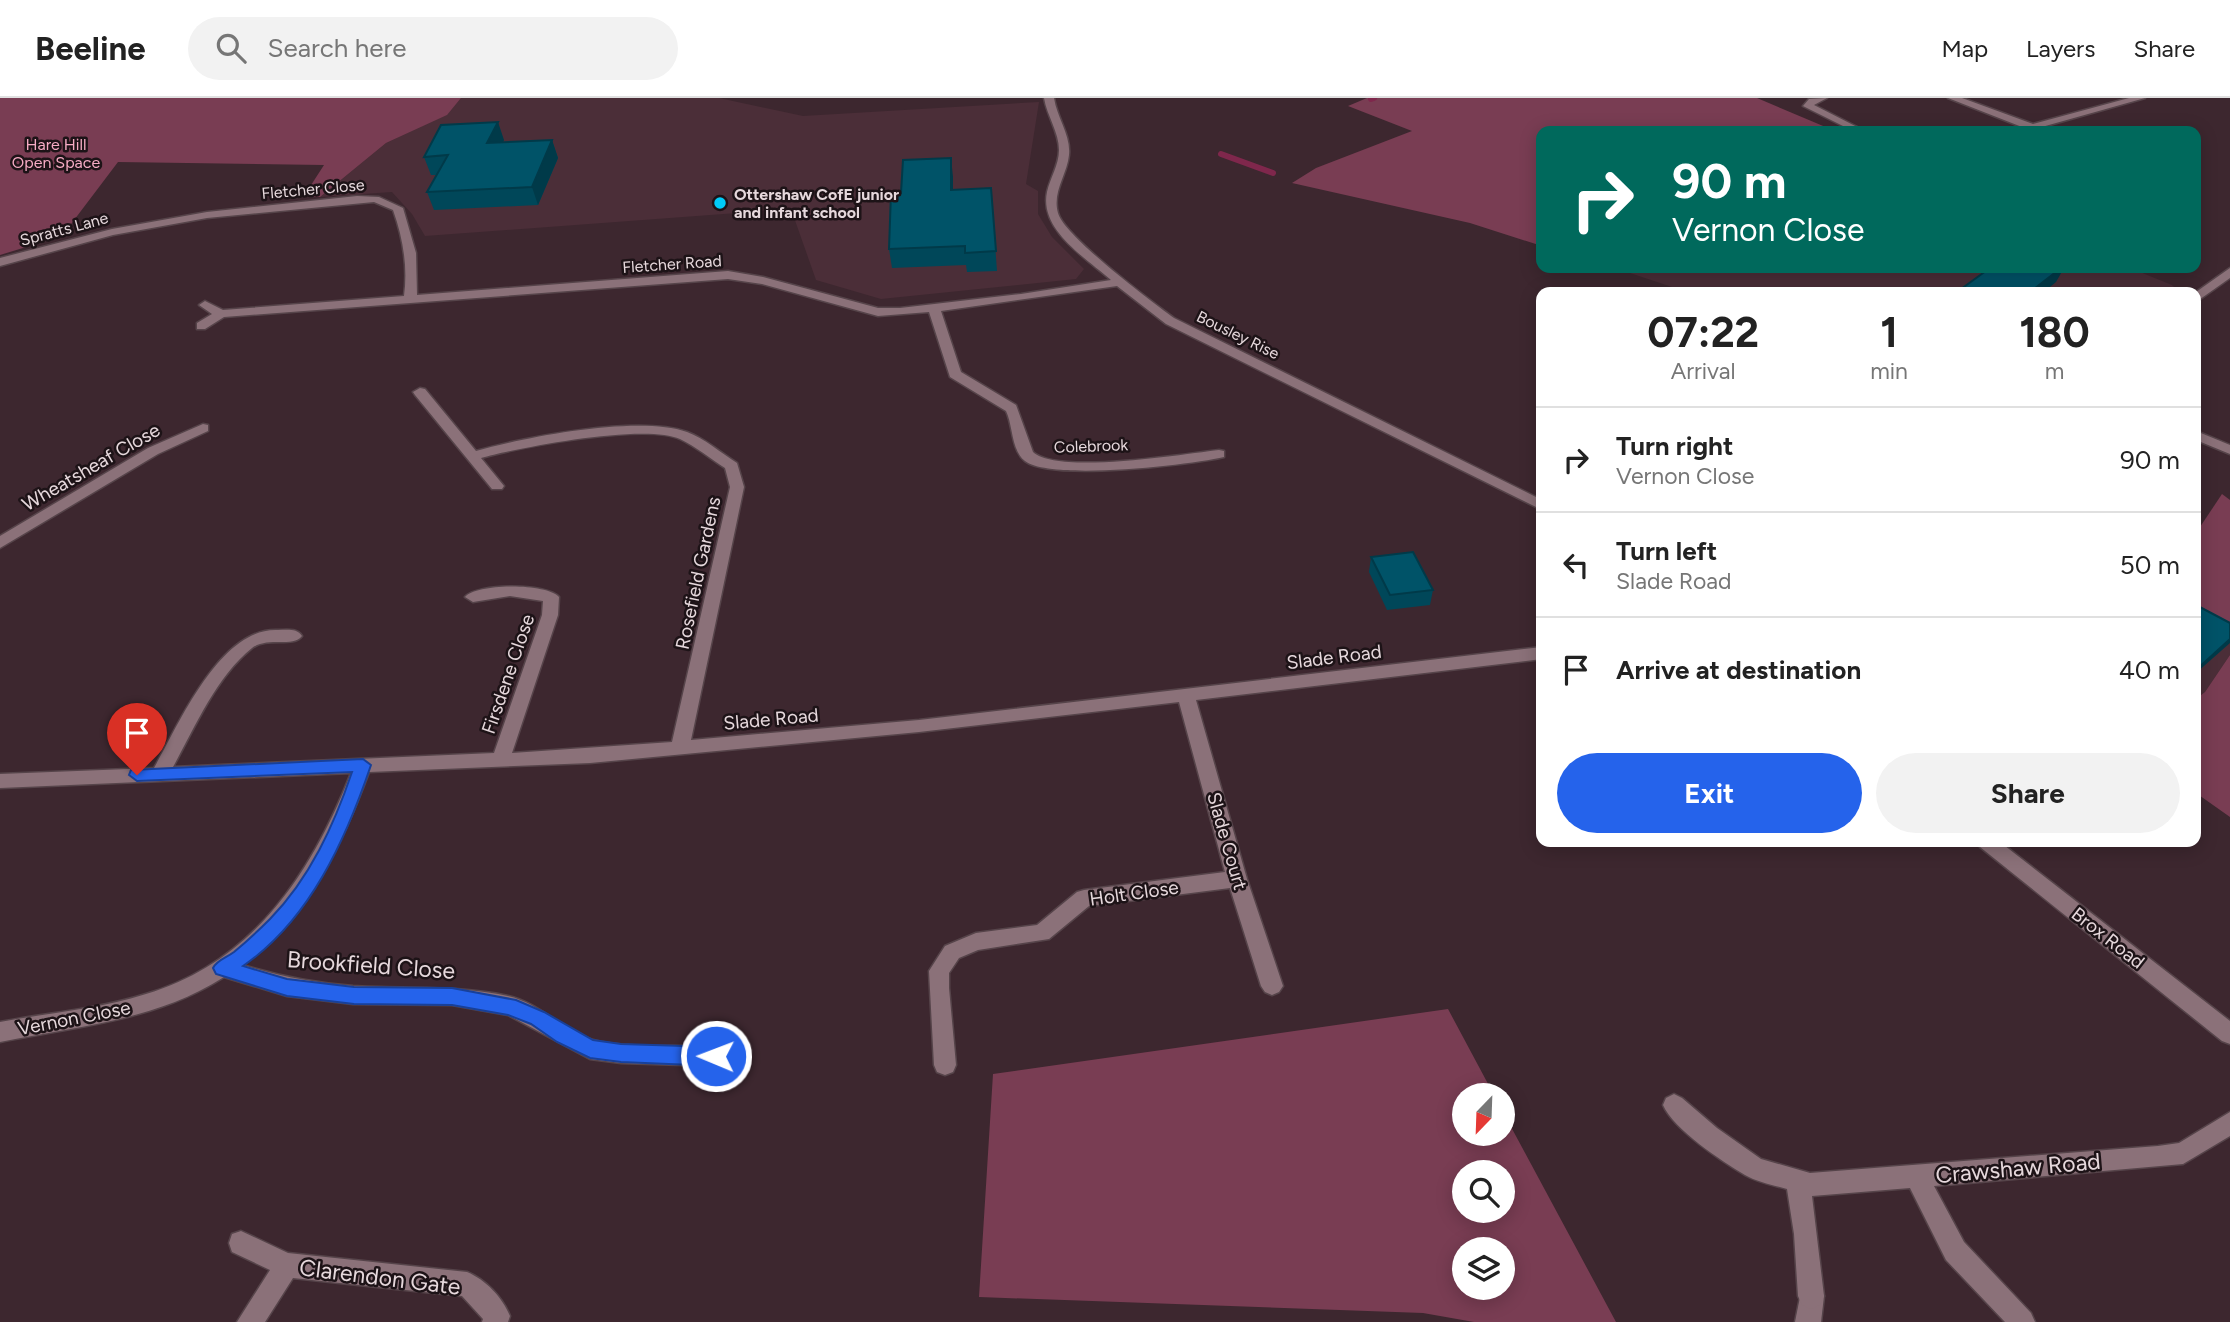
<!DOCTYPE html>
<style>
:root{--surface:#fff;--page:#f2f2f2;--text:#222;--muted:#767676;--line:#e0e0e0;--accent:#2563eb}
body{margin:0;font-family:Figtree,sans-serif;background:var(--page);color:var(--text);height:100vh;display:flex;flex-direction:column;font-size:26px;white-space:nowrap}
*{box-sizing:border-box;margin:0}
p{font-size:23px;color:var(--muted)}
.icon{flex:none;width:38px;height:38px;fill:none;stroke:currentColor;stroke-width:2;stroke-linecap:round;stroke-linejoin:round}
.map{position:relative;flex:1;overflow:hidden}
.side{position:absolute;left:1536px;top:189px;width:665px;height:560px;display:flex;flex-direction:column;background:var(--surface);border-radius:14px;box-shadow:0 4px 18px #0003}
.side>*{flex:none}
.hud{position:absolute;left:1536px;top:28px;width:665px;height:147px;border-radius:14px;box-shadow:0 4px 18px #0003;background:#00695c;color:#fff;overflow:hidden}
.needle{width:46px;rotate:203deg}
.fabs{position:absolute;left:1452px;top:985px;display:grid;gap:14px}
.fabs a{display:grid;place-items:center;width:63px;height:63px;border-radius:50%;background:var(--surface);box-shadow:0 4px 18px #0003;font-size:35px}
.pin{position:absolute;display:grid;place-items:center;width:60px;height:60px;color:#fff;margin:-72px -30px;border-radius:50% 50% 50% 0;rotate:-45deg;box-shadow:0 0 7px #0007}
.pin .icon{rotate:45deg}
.me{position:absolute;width:77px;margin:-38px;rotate:271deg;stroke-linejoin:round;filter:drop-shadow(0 0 5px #0008)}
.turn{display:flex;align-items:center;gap:24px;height:147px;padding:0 21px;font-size:32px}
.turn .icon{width:91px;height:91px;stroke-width:2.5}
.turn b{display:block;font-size:49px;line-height:60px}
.eta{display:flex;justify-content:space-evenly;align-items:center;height:119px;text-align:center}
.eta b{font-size:42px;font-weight:700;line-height:49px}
.primary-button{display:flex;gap:14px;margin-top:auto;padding:14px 21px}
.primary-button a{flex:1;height:80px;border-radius:42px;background:var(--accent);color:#fff;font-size:28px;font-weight:700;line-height:80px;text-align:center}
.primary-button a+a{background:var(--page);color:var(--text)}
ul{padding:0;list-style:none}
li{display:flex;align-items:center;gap:21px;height:105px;padding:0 21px;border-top:2px solid var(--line)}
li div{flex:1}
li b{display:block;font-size:26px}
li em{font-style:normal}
header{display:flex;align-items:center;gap:42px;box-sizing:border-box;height:98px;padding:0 35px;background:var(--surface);border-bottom:2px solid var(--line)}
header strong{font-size:33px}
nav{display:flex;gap:38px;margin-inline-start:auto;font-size:24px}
.search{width:490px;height:63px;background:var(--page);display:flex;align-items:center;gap:18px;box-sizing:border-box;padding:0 24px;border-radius:38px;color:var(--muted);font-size:26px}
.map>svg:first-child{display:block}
</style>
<header>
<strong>Beeline</strong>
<div class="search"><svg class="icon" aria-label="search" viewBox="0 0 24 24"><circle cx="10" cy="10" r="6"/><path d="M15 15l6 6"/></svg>Search here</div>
<nav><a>Map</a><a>Layers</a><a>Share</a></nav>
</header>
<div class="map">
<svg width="2230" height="1224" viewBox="0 0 2230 1224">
<rect width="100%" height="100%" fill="#3d272f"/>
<g fill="#4b2e38">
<polygon points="461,0 719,0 803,18 1039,4 1026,86 1038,93 1038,116 1052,139 1084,171 1076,181 881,201 816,182 791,111 425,138 412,116 392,94 320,99 386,45 446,17"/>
<polygon points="1627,170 2130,170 2172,187 2179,194 1687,194 1627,174"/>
<polygon points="2196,517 2230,534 2230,557 2205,594 2196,601"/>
</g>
<g fill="#793d53" fill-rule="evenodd">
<polygon points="0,0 461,0 447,17 386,45 320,99 304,98 324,67 118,64 62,138 0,157"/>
<polygon points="1367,0 1757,0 1835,33 1542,33 1542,148 1470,125 1292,85 1316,70 1412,33 1348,8"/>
<polygon points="2222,396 2230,402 2230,534 2196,517 2196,435"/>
<polygon points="2230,557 2230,719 2196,695 2196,601 2205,594"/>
<path d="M1448,911L1494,997L1465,998V1036H1503V1014L1616,1224H1474L1423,1215L979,1199L993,976ZM1503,1074V1113H1465V1074ZM1465,1152H1503V1190H1465Z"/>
</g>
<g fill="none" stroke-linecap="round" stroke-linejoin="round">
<g stroke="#7f274c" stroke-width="6">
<polyline points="1371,1 1374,0"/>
<polyline points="1221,56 1273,75"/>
</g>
<defs>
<polygon id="pedestrian" points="1811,1185 1820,1189 1824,1198 1821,1224 1795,1224 1802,1189"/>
<g id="minor">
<path d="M1044,0H1054C1057,20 1071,37 1069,57C1067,77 1052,94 1058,115C1064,138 1152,204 1174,220L1542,402V412L1166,226L1117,188L941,213L961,274L1016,307L1033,354C1058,377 1183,356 1219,352L1224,353V359C1190,367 1051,383 1025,363C1011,352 1013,327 1006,313L950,279L929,214L878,218L762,186L728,181L224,219L205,231H197V225L212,216L199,207L205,203L223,212L404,198C408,169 403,140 393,112L374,104L207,120L113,137L0,168V160L112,131L207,114L357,98L379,99L403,110L416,155L417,197L728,173L763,179L878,210H900L1021,196L1111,182C1086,160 1039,132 1047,94C1050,80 1059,67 1059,52C1059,34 1047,18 1044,0Z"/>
<polygon points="1827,0 1814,7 1865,33 1853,33 1803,8 1809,1"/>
<polygon points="1948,0 1962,0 2033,26 2129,0 2145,0 2028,33 2013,33 2022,29"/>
<path d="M420,290L425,291L476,353C526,339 638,317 687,334C704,340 721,355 737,365L744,389L691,642L919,622L1542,549V561L1196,602L1247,781L1283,888L1279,894L1272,897L1265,894L1261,888L1230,790L1089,808L1049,841L978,852L959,860L949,875V890L956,967L953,974L945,977L937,974L934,967L929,873L945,848L976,835L1037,827L1077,794L1084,792L1225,774L1179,604L919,634L590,665L369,674C339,755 309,810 243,867C279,878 315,885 353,888C406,891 456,887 508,898C540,905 562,933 593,942C626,951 680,947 716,948L724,951L727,958L724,965L716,968L621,965L590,961L508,917L452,907L353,906L287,898L224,879C155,923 78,928 0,944V924C49,915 98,911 146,896C254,864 312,774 351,675L0,690V676L154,670C179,626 220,529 278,532C287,532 297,530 302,538C293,550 268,538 252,550C216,579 195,629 173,669L494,655L542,517L543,503L510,498L473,504L465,499C477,485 547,485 559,499L558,517L512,655L672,644L730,389L725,370C711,361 695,348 680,341C645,325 521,349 481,360L504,388L502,391H492L415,297L413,294Z"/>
<polygon points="203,326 208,327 208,333 158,356 0,450 0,438 148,350"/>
<polygon points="2196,333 2230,347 2230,356 2196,342"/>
<path d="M1674,996L1682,1000L1717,1030L1761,1061L1810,1075L2158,1048L2179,1045L2230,1014V1038L2183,1066L1934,1088L1964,1144L2031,1215L2035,1224H2005L1946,1162L1910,1090L1812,1098L1824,1198L1820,1207L1811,1211L1802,1207L1798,1198L1794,1136L1787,1091C1773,1087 1757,1084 1745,1077C1723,1064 1673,1031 1663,1007L1666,1000Z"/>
<path d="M241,1133L288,1155L467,1174C486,1182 502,1199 510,1218L508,1224H482L483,1221L462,1198L293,1180L265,1224H237L270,1172L232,1154L229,1145L232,1136Z"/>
</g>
<g id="tertiary">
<polygon points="2230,170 2230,180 2196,204 2196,194"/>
<polygon points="1977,744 2000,744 2230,923 2230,946 2222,943 1980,749"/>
</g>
</defs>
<use href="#pedestrian" stroke="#56444a" stroke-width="3"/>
<use href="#minor" stroke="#56444a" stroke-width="3"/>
<use href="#tertiary" stroke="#56444a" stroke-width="3"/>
<use href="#pedestrian" fill="#8b7179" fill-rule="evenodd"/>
<use href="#minor" fill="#8b7179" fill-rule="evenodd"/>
<use href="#tertiary" fill="#8b7179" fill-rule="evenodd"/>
</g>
<g fill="#004759">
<polygon points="504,42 502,45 552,42 558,60 538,107 434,112 427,94 437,77 431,77 424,59"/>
<polygon points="953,79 953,92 991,90 997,173 967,174 966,167 892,170 889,151 901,95"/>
<polygon points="1371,459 1433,492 1430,507 1387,512 1369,474"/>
</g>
<g fill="#003a49">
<polygon points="498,24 504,42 494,63 487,45"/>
<polygon points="552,42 558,60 538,107 532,89"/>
<polygon points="951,60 953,79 953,111 951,92"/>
<polygon points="2061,170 2064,170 2056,184 2044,194 2030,194"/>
<polygon points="2230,541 2230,545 2196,575 2196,572"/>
</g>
<g fill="#005368" stroke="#003a49" stroke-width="2">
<polygon points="498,24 487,45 552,42 532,89 427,94 448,57 424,59 441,27"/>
<polygon points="951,60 951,92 991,90 996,153 965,155 965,148 889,151 891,95 901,95 903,62"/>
<polygon points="1990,170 2061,170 2030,194 1957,194"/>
<polygon points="1413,454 1433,492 1390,497 1371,459"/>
<polygon points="2196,507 2230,525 2230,541 2196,572"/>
</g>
<path fill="#2563eb" stroke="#184099" stroke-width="2" d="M363,661L371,667C346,741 310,822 243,868L287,881L354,889L452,890L516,902L544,914L593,942L621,946L716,949L723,952L726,958L723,965L716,968L621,964L590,960L557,944L531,926L508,917L452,907L354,906L287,898L216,876L213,870C217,862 226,860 234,854C246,844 259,832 270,821C310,780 334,727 352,674L137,683L129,677L131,672Z"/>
<circle fill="#00cbf9" stroke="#1d1317" stroke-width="2.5" cx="720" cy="105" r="7"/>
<g text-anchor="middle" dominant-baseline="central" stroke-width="5" stroke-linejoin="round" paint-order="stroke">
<g font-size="16" fill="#f6abc4" stroke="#1d1317">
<text x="56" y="46">Hare Hill<tspan x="56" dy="18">Open Space</tspan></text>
</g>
<g font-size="16" fill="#e6d8dc" stroke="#1d1317">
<text transform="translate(313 91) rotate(-5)">Fletcher Close</text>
<text transform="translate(64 131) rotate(-15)">Spratts Lane</text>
<text transform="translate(672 166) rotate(-4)">Fletcher Road</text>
<text transform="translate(1238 237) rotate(26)">Bousley Rise</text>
<text transform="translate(1091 348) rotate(-2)">Colebrook</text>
</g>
<g font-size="16" font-weight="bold" fill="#e6d8dc" stroke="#1d1317" text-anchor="start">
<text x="734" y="96">Ottershaw CofE junior<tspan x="734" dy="18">and infant school</tspan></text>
</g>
<g font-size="19" fill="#e6d8dc" stroke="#1d1317">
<text transform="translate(91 369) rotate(-30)">Wheatsheaf Close</text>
<text transform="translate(698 475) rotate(-78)">Rosefield Gardens</text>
<text transform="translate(1334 559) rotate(-7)">Slade Road</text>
<text transform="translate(508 576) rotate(-71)">Firsdene Close</text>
<text transform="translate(771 621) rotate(-5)">Slade Road</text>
<text transform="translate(1227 743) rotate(74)">Slade Court</text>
<text transform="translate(1134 795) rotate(-8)">Holt Close</text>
<text transform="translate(2108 840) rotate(38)">Brox Road</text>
<text transform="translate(74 920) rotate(-11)">Vernon Close</text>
</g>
<g font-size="23" fill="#e6d8dc" stroke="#1d1317">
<text transform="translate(371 867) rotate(4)">Brookfield Close</text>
<text transform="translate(2018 1070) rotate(-5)">Crawshaw Road</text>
<text transform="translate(380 1179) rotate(7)">Clarendon Gate</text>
</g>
</g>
</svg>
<div class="fabs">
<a><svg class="needle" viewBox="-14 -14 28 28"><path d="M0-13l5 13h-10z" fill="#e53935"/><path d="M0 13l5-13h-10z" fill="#767676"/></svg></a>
<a><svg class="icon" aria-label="search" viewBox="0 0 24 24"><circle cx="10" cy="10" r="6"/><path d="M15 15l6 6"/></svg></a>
<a><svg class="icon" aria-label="layers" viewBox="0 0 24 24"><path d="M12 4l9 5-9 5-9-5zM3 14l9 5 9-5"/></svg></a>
</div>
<div class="pin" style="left:137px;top:677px;background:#d93025"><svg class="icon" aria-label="arrive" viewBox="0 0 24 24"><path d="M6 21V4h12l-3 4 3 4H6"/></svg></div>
<svg class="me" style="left:716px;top:958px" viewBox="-20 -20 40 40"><circle r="17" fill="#2563eb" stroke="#fff" stroke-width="3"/><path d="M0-11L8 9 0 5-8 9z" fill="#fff"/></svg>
<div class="hud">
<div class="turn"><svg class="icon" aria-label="right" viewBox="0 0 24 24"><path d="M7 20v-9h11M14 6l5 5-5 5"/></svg><div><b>90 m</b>Vernon Close</div></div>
</div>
<section class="side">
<div class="eta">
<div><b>07:22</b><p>Arrival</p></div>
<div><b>1</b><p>min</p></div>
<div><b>180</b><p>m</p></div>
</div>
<ul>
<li><svg class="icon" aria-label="right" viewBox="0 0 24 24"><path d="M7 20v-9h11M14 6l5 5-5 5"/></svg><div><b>Turn right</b><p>Vernon Close</p></div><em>90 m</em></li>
<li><svg class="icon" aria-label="left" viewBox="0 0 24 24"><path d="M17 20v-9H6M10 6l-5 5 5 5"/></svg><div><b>Turn left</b><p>Slade Road</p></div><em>50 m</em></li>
<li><svg class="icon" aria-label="arrive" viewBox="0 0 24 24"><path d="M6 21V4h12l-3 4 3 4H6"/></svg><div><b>Arrive at destination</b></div><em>40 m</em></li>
</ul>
<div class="primary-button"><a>Exit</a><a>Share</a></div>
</section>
</div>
